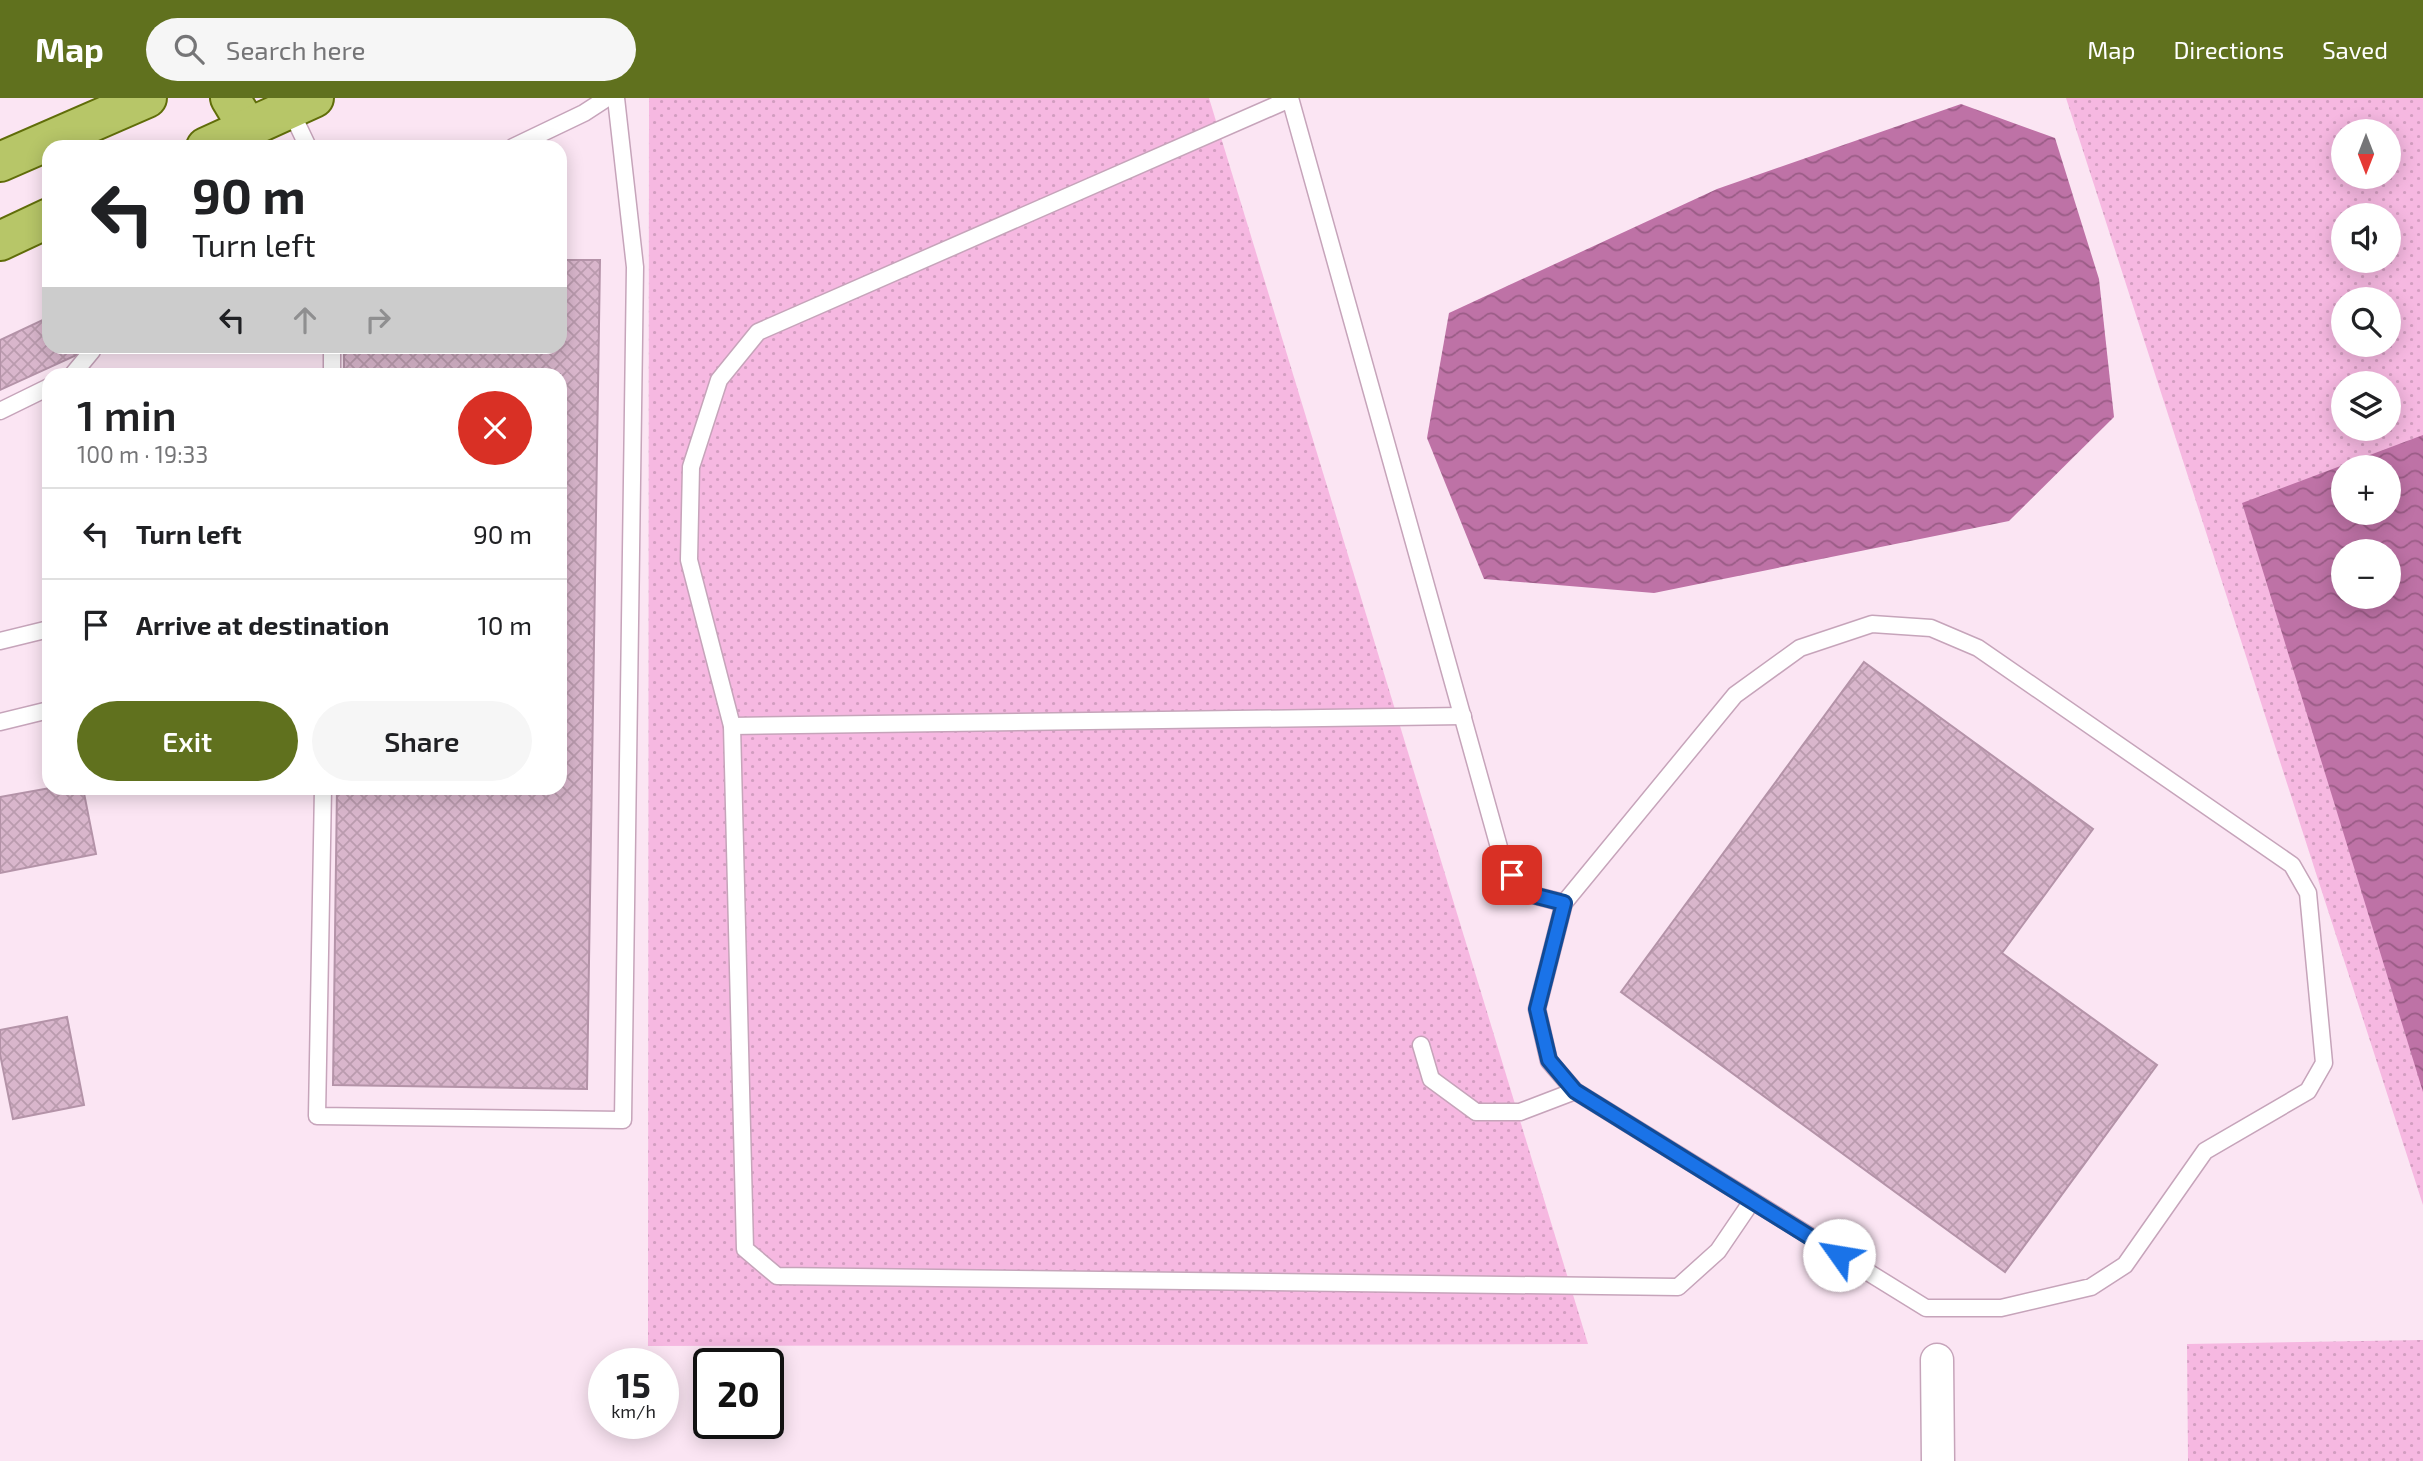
<!DOCTYPE html>
<meta charset="utf-8">
<style>
:root{--surface:#fff;--page:#f6f6f6;--text:#202124;--muted:#757577;--line:#e0e0e0;--accent:#60711e}
body{margin:0;font-family:"Exo 2",sans-serif;background:var(--page);color:var(--text);height:100vh;display:flex;flex-direction:column;font-size:26px;white-space:nowrap}
*{box-sizing:border-box;margin:0}
p{font-size:23px;color:var(--muted)}
.icon{flex:none;width:38px;height:38px;fill:none;stroke:currentColor;stroke-width:2;stroke-linecap:round;stroke-linejoin:round}
.map{position:relative;flex:1;overflow:hidden}
.panel{position:absolute;left:42px;top:270px;width:525px;height:427px;display:flex;flex-direction:column;background:var(--surface);border-radius:21px;box-shadow:0 4px 18px #0003}
.panel>*{flex:none}
.guide{position:absolute;left:42px;top:42px;width:525px;height:214px;border-radius:21px;box-shadow:0 4px 18px #0003;background:#fff;color:var(--text);overflow:hidden}
.needle{width:46px;rotate:180deg}
.controls{position:absolute;left:2331px;top:21px;display:grid;gap:14px}
.controls a{display:grid;place-items:center;width:70px;height:70px;border-radius:50%;background:var(--surface);box-shadow:0 4px 18px #0003;font-size:35px}
.speed{position:absolute;left:588px;top:1250px;display:flex;gap:14px;font-size:35px;font-weight:700;text-align:center}
.speed>*{display:grid;place-content:center;width:91px;height:91px;border-radius:50%;background:var(--surface);box-shadow:0 4px 18px #0003;line-height:1}
.speed small{font-size:18px;font-weight:400}
.speed .limit{border:4px solid #111;border-radius:10px;background:#fff;color:#111}
.pin{position:absolute;display:grid;place-items:center;width:60px;height:60px;color:#fff;margin:-30px;border-radius:14px;box-shadow:0 4px 10px #0006}
.me{position:absolute;width:77px;margin:-38px;rotate:302deg;stroke-linejoin:round;filter:drop-shadow(0 0 5px #0008)}
.turn{display:flex;align-items:center;gap:24px;height:147px;padding:0 35px;font-size:32px}
.turn .icon{width:91px;height:91px;stroke-width:2.5}
.turn b{display:block;font-size:49px;line-height:60px}
.lanes{display:flex;align-items:center;height:66px;padding:0 35px;background:#0003;justify-content:center;gap:35px;direction:ltr}
.lanes .off{opacity:.35}
.round{display:grid;place-items:center;flex:none;width:74px;height:74px;border-radius:37px;background:var(--page)}
.headline{display:flex;align-items:center;justify-content:space-between;height:119px;padding:0 35px}
h1{font-size:42px;font-weight:600;line-height:52px}
.button{display:flex;gap:14px;margin-top:auto;padding:14px 35px}
.button a{flex:1;height:80px;border-radius:42px;background:var(--accent);color:#fff;font-size:28px;font-weight:600;line-height:80px;text-align:center}
.button a+a{background:var(--page);color:var(--text)}
ul{padding:0;list-style:none}
li{display:flex;align-items:center;gap:21px;height:91px;padding:0 35px;border-top:2px solid var(--line)}
li div{flex:1}
li b{display:block;font-size:26px}
li em{font-style:normal}
header{display:flex;align-items:center;gap:42px;box-sizing:border-box;height:98px;padding:0 35px;background:var(--accent);color:#fff}
header strong{font-size:33px}
nav{display:flex;gap:38px;margin-inline-start:auto;font-size:24px}
.search{width:490px;height:63px;background:var(--page);display:flex;align-items:center;gap:18px;box-sizing:border-box;padding:0 24px;border-radius:38px;color:var(--muted);font-size:26px}
.map>svg:first-child{display:block}
</style>
<header>
<strong>Map</strong>
<div class="search"><svg class="icon" aria-label="search" viewBox="0 0 24 24"><circle cx="10" cy="10" r="6"/><path d="M15 15l6 6"/></svg>Search here</div>
<nav><a>Map</a><a>Directions</a><a>Saved</a></nav>
</header>
<div class="map">
<svg width="2423" height="1363" viewBox="0 0 2423 1363">
<defs>
<pattern id="grass-dots" width="8" height="8" patternUnits="userSpaceOnUse" patternTransform="scale(1.75)"><rect width="8" height="8" fill="#f6b8e1"/><path d="M2 2h.1M6 6h.1" fill="none" stroke="#d29dc0" stroke-width="1.8" stroke-linecap="round"/></pattern>
<pattern id="water-waves" width="16" height="10" patternUnits="userSpaceOnUse" patternTransform="scale(1.75)"><rect width="16" height="10" fill="#be72a6"/><path d="M0 5q4-4 8 0t8 0" fill="none" stroke="#9a5c86"/></pattern>
<pattern id="building-cross-hatch" width="8" height="8" patternUnits="userSpaceOnUse" patternTransform="scale(1.75)"><rect width="8" height="8" fill="#d9b6cc"/><path d="M0 0l8 8M0 8l8-8" fill="none" stroke="#ba9bae"/></pattern>
</defs>
<rect width="100%" height="100%" fill="#fbe5f3"/>
<g fill="url(#grass-dots)" fill-rule="evenodd">
<polygon points="649,0 1209,0 1588,1246 648,1248"/>
<path d="M2066,0H2423V1107ZM2343,33H2389V79H2343ZM2343,117H2389V163H2343ZM2343,201H2389V247H2343ZM2343,285H2389V331H2343ZM2343,369H2389V415H2343ZM2343,453H2389V499H2343Z"/>
<polygon points="2423,1242 2423,1363 2188,1363 2187,1246"/>
</g>
<g fill="url(#water-waves)" fill-rule="evenodd">
<polygon points="1961,6 2055,40 2099,181 2114,319 2009,423 1654,495 1484,481 1427,340 1449,215 1717,91"/>
<path d="M2423,337V994L2242,405ZM2343,369H2389V415H2343ZM2343,453H2389V499H2343Z"/>
</g>
<g fill="url(#building-cross-hatch)" stroke="#b493a8" stroke-width="2">
<polygon points="560,162 600,162 587,991 333,987 337,690 560,690 560,276 344,276 344,248 560,248"/>
<polygon points="49,219 49,248 78,248 81,255 0,292 0,242"/>
<polygon points="1864,564 2093,731 2002,855 2157,967 2005,1174 1621,894"/>
<polygon points="50,690 83,690 96,756 0,775 0,699"/>
<polygon points="67,919 84,1007 13,1021 0,956 0,932"/>
</g>
<g fill="none" stroke-linecap="round" stroke-linejoin="round">
<defs>
<g id="lane">
<polyline points="1290,0 1502,760 1521,794 1564,805"/>
<polyline points="1290,1 758,234 719,282 691,369 689,462 732,628 1463,618"/>
<polyline points="290,11 308,49"/>
<polyline points="513,49 584,15 607,0"/>
<polyline points="73,276 92,253 93,248"/>
<polyline points="332,276 332,248"/>
<polyline points="0,313 49,289"/>
<polygon points="1872,526 1931,530 1978,550 2292,767 2308,795 2324,965 2308,993 2205,1053 2125,1167 2091,1189 2001,1210 1926,1210 1575,993 1549,963 1537,911 1564,805 1735,597 1800,550"/>
<polyline points="0,543 49,531"/>
<polyline points="0,624 49,612"/>
<polyline points="732,628 745,1151 777,1178 1678,1189 1718,1153 1752,1103"/>
<polyline points="323,690 317,1018 623,1022 635,169 616,0"/>
<polyline points="1421,947 1431,981 1476,1014 1520,1014 1575,993"/>
</g>
<polyline id="street" points="1937,1262 1938,1363"/>
<g id="primary">
<polyline points="230,0 248,30"/>
<polyline points="206,49 314,0"/>
<polyline points="0,64 147,0"/>
<polyline points="0,143 49,120"/>
</g>
</defs>
<use href="#lane" stroke="#c6a4ba" stroke-width="19"/>
<use href="#street" stroke="#c6a4ba" stroke-width="35"/>
<use href="#primary" stroke="#606d09" stroke-width="42"/>
<use href="#lane" stroke="#fff" stroke-width="16"/>
<use href="#street" stroke="#fff" stroke-width="32"/>
<use href="#primary" stroke="#b7c668" stroke-width="38"/>
</g>
<g fill="none" stroke-linecap="round" stroke-linejoin="round">
<defs>
<polyline id="route" points="1512,777 1521,794 1564,805 1537,911 1549,962 1575,993 1839,1157"/>
</defs>
<use href="#route" stroke="#114b97" stroke-width="18"/>
<use href="#route" stroke="#1a73e8" stroke-width="12"/>
</g>
</svg>
<div class="controls">
<a><svg class="needle" viewBox="-14 -14 28 28"><path d="M0-13l5 13h-10z" fill="#e53935"/><path d="M0 13l5-13h-10z" fill="#757577"/></svg></a>
<a><svg class="icon" aria-label="sound" viewBox="0 0 24 24"><path d="M4 9h4l5-4v14l-5-4H4zM17 9q2 3 0 6"/></svg></a>
<a><svg class="icon" aria-label="search" viewBox="0 0 24 24"><circle cx="10" cy="10" r="6"/><path d="M15 15l6 6"/></svg></a>
<a><svg class="icon" aria-label="layers" viewBox="0 0 24 24"><path d="M12 4l9 5-9 5-9-5zM3 14l9 5 9-5"/></svg></a>
<a>+</a>
<a>−</a>
</div>
<div class="speed"><div>15<small>km/h</small></div><div class="limit">20</div></div>
<div class="pin" style="left:1512px;top:777px;background:#d93025"><svg class="icon" aria-label="arrive" viewBox="0 0 24 24"><path d="M6 21V4h12l-3 4 3 4H6"/></svg></div>
<svg class="me" style="left:1839px;top:1157px" viewBox="-20 -20 40 40"><circle r="19" fill="#fff"/><path d="M0-13L10 11 0 6-10 11z" fill="#1a73e8"/></svg>
<div class="guide">
<div class="turn"><svg class="icon" aria-label="left" viewBox="0 0 24 24"><path d="M17 20v-9H6M10 6l-5 5 5 5"/></svg><div><b>90 m</b>Turn left</div></div>
<div class="lanes"><svg class="icon" aria-label="left" viewBox="0 0 24 24"><path d="M17 20v-9H6M10 6l-5 5 5 5"/></svg><svg class="icon off" aria-label="ahead" viewBox="0 0 24 24"><path d="M12 20V5M6 11l6-6 6 6"/></svg><svg class="icon off" aria-label="right" viewBox="0 0 24 24"><path d="M7 20v-9h11M14 6l5 5-5 5"/></svg></div>
</div>
<section class="panel">
<div class="headline"><div><h1>1 min</h1><p>100 m · 19:33</p></div><a class="round" style="background:#d93025;color:#fff"><svg class="icon" aria-label="close" viewBox="0 0 24 24"><path d="M6 6l12 12M18 6L6 18"/></svg></a></div>
<ul>
<li><svg class="icon" aria-label="left" viewBox="0 0 24 24"><path d="M17 20v-9H6M10 6l-5 5 5 5"/></svg><div><b>Turn left</b></div><em>90 m</em></li>
<li><svg class="icon" aria-label="arrive" viewBox="0 0 24 24"><path d="M6 21V4h12l-3 4 3 4H6"/></svg><div><b>Arrive at destination</b></div><em>10 m</em></li>
</ul>
<div class="button"><a>Exit</a><a>Share</a></div>
</section>
</div>
